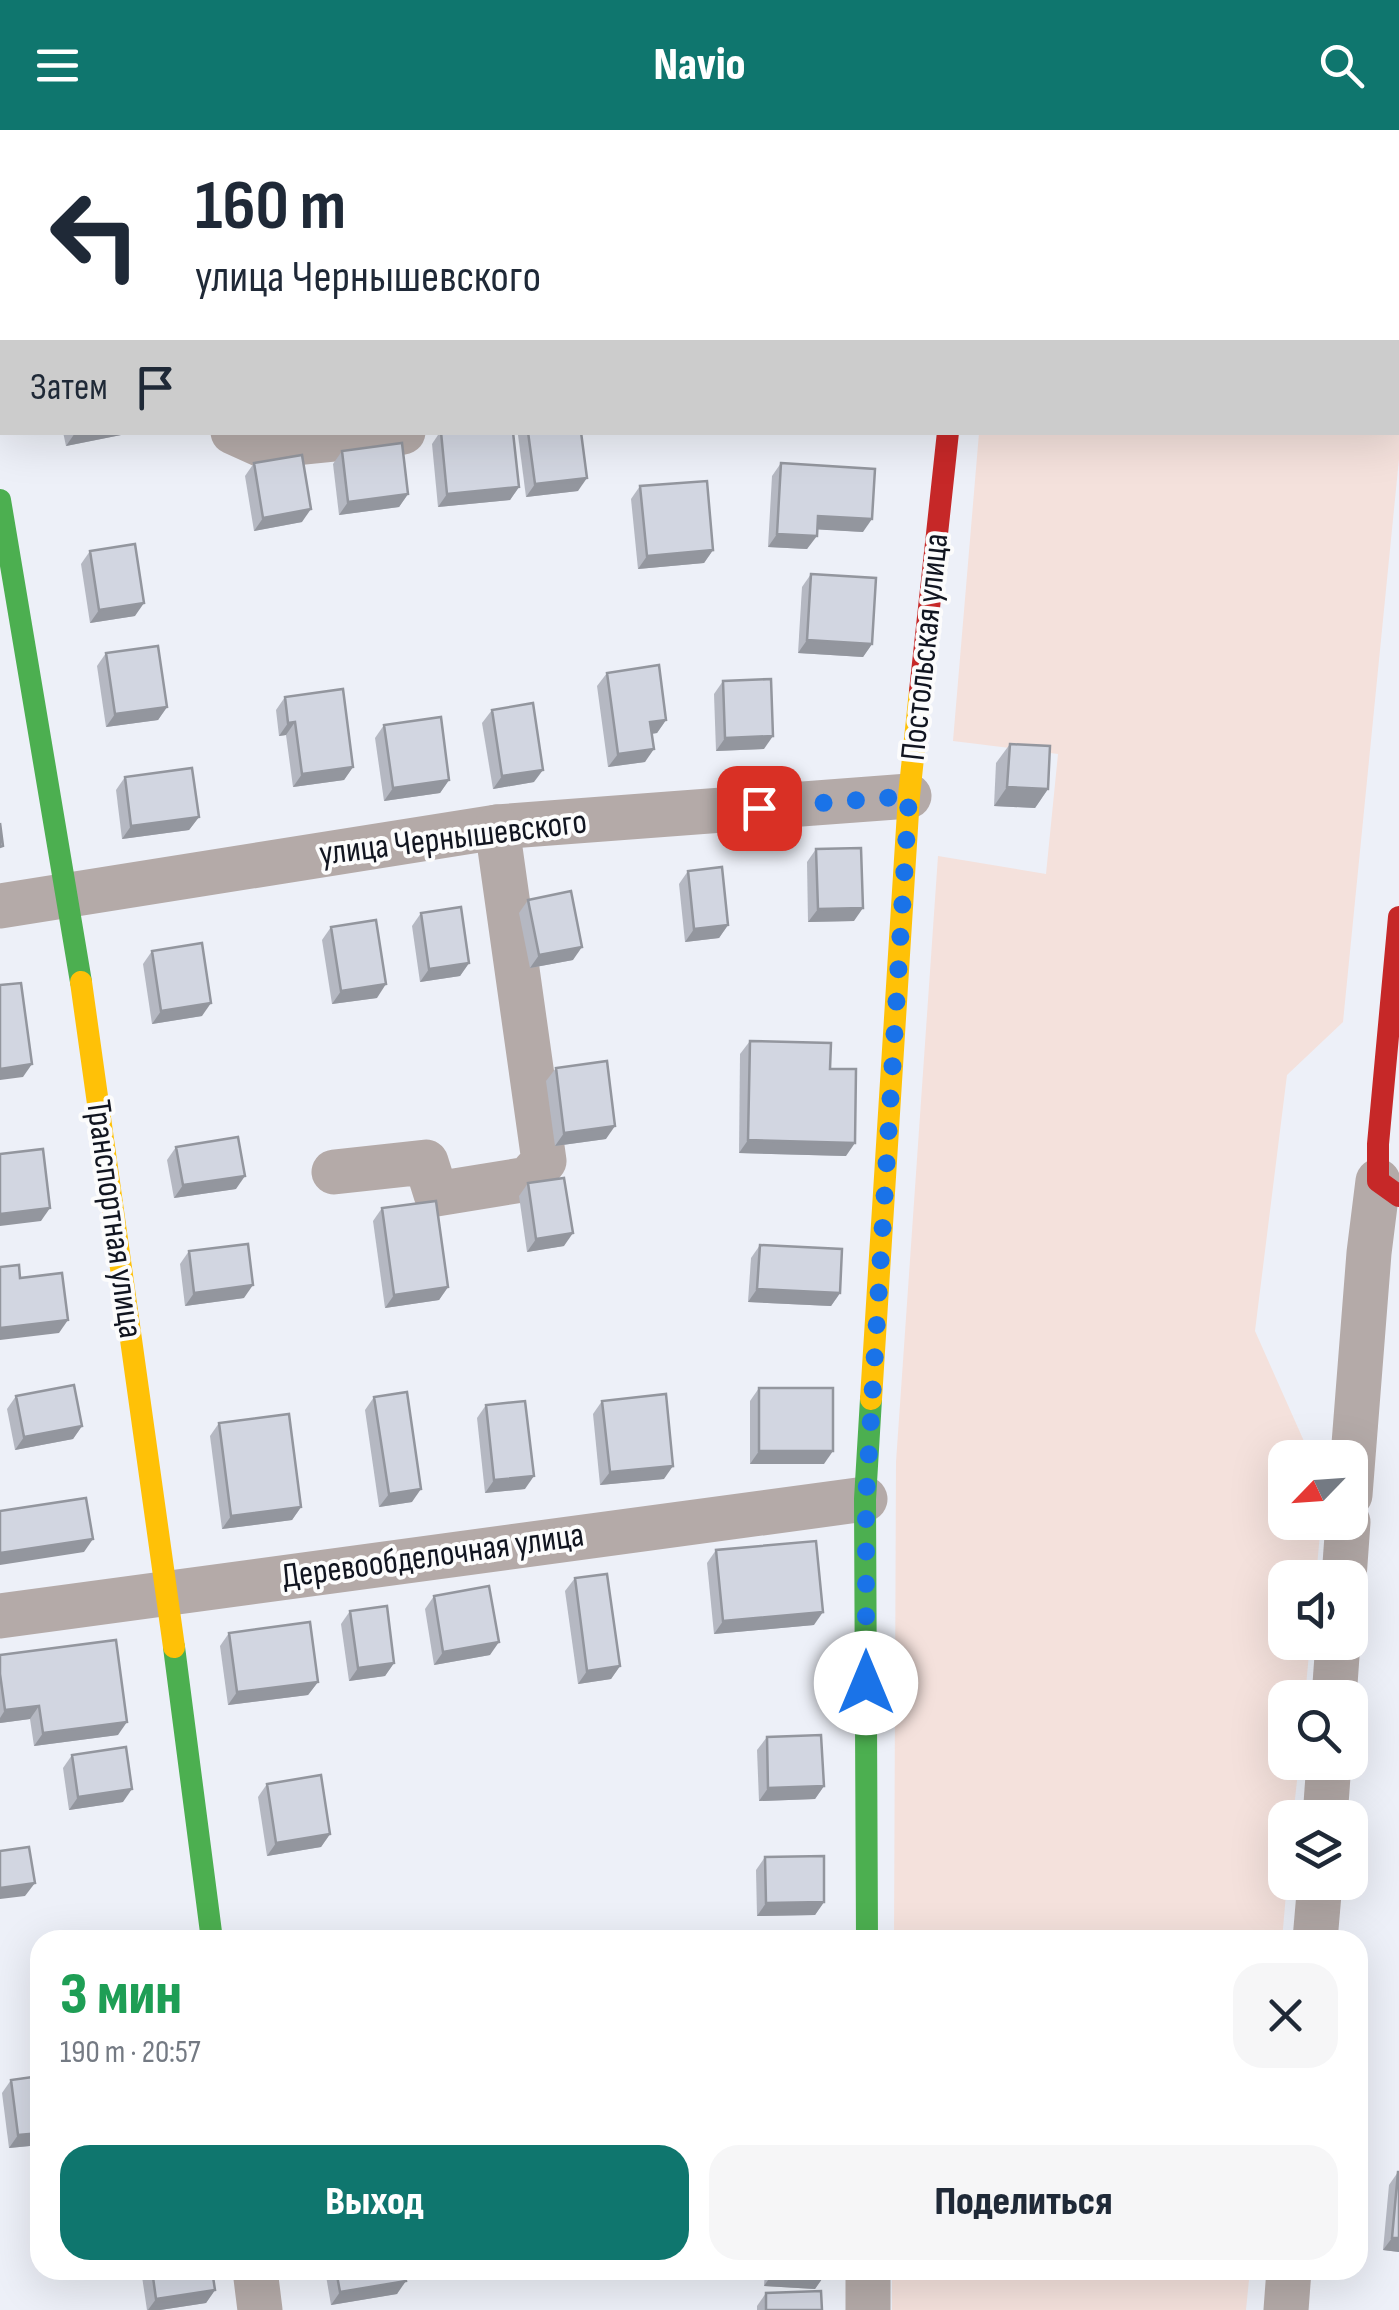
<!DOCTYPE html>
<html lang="ru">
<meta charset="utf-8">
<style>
:root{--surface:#fff;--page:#f6f6f7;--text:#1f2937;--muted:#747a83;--accent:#0f766e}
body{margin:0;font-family:"Sofia Sans Condensed",sans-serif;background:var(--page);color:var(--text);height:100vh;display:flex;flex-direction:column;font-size:38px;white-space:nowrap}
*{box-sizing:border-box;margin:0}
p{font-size:32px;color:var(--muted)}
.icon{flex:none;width:55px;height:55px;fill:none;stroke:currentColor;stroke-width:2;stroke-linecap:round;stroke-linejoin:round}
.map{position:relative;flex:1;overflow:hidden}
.drawer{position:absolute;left:30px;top:1800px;width:1338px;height:350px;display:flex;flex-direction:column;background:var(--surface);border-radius:30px;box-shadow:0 10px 40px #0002}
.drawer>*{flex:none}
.guide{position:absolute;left:0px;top:0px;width:1400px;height:305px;box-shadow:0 10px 40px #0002;background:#fff;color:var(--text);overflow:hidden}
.needle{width:65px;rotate:245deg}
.buttons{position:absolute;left:1268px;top:1310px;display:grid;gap:20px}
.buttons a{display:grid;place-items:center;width:100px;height:100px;border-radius:20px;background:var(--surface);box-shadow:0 10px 40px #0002;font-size:50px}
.pin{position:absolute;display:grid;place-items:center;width:85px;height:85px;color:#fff;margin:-42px;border-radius:20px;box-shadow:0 5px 15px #0006}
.me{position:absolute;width:110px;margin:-55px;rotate:0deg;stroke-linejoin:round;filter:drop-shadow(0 0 8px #0008)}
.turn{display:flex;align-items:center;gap:35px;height:210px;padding:0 30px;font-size:45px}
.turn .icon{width:130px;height:130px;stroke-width:2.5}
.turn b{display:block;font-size:70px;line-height:85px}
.then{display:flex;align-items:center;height:95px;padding:0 30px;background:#0003;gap:20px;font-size:38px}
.round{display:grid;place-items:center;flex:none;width:105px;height:105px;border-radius:30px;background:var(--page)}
.summary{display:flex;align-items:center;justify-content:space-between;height:170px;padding:0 30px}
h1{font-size:60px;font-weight:800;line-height:75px;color:#1e9e55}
.action{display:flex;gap:20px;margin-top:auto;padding:20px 30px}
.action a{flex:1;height:115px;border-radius:30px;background:var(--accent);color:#fff;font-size:40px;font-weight:800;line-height:115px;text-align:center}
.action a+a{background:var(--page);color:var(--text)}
header{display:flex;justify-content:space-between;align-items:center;height:130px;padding:0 30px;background:var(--accent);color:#fff;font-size:45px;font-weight:800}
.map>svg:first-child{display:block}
</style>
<header><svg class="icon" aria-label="menu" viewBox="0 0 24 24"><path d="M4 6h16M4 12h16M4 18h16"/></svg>Navio<svg class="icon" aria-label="search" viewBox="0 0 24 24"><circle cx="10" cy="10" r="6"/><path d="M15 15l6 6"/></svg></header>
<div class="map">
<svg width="1399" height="2180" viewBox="0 0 1399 2180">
<rect width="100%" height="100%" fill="#edf0f8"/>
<g fill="#f4e1dc">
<polygon points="1058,0 1364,0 1367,2 1057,2"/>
<polygon points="1398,29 1399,329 1343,892 1287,945 1255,1201 1311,1327 1285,1328 1285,1392 1321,1393 1316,1447 1285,1448 1285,1512 1310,1513 1305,1567 1285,1568 1285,1632 1299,1633 1293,1687 1285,1688 1287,1753 1282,1810 894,1810 896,1332 938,726 1046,744 1058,624 953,611 979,303 1398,302"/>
<polygon points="892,2140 1250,2140 1246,2180 892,2180"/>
</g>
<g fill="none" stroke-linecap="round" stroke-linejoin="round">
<g stroke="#b4aaa8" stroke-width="45">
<polyline points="391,0 392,2"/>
<polyline points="1031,2 1032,0"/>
<polyline points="233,302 264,316 403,302"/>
<polyline points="0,776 497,697 909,666"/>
<polyline points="334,1042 426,1032 436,1064 528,1049 544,1031 497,697"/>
<polyline points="1350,1365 1369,1123 1378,1051"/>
<polyline points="1344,1448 1348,1392"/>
<polyline points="0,1486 865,1369"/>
<polyline points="1334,1568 1338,1512"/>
<polyline points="1325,1688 1329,1632"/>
<polyline points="1315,1810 1320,1752"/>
<polyline points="255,2140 260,2180"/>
<polyline points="868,2140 868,2180"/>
<polyline points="1286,2180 1289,2140"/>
</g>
<g stroke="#4caf50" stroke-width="22">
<polyline points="625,2 640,0"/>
<polyline points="0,96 2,95"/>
<polyline points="0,370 81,852"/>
<polyline points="174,1517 212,1810"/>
<polyline points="867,1810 865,1369 871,1269"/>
</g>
<g stroke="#ffc107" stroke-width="22">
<polyline points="81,852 174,1517"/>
<polyline points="871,1269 909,666 920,561"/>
</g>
<g stroke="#c62828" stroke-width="22">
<polyline points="920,561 948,302"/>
<polyline points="1399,787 1378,1014 1378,1051 1399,1066"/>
</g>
</g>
<g fill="#b5b8c2">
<polygon points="63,302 123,302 121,305 66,316"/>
<polygon points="440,302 513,302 519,357 510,370 438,377 432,314"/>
<polygon points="520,302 581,302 578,361 526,367 518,305"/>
<polygon points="342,321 408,364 399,377 339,385 333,334"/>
<polygon points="254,333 302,392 254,401 245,346"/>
<polygon points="781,333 863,402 817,399 807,419 768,417 772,346"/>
<polygon points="640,356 713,420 704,433 638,439 631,369"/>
<polygon points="90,421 135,486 90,493 81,434"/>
<polygon points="811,444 872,514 863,527 798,523 802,457"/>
<polygon points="106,523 167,577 158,590 106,597 97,536"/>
<polygon points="607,543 666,590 657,603 652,604 645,632 608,637 597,556"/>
<polygon points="723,551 764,619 716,621 714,564"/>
<polygon points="285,567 353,637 344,650 293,657 286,605 279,606 276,580"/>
<polygon points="492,580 534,652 493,659 482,593"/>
<polygon points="384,595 449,650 440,663 384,671 375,608"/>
<polygon points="1010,614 1048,659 1035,678 994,676 996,633"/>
<polygon points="125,647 199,687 189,700 122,709 116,660"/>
<polygon points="816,719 854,791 808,792 807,732"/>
<polygon points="688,741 728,795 719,808 685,812 679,754"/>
<polygon points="528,770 573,830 530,838 519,783"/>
<polygon points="421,783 469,833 460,846 420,852 412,796"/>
<polygon points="331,797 377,868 332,874 322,810"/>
<polygon points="152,821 202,886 152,894 143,834"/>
<polygon points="750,911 830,939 846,1026 739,1023 740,924"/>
<polygon points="556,938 606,1009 555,1016 546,951"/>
<polygon points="176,1017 236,1059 174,1068 167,1030"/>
<polygon points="528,1053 564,1116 527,1122 519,1066"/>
<polygon points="382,1078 448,1157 439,1170 385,1178 373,1091"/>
<polygon points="760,1115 840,1163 831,1176 748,1172 751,1128"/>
<polygon points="189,1121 244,1168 185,1176 180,1134"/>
<polygon points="759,1258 824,1334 750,1334 750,1271"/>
<polygon points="16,1266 82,1296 73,1309 15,1320 7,1279"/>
<polygon points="374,1267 412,1372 379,1377 365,1280"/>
<polygon points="602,1271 664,1349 600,1355 593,1284"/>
<polygon points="486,1275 525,1359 485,1363 477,1288"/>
<polygon points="219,1293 301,1377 292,1390 222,1399 210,1306"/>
<polygon points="716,1420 814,1495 714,1504 707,1433"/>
<polygon points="575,1448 620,1536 611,1549 578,1554 565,1461"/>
<polygon points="434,1466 490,1525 434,1535 425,1479"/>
<polygon points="350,1481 394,1533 385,1546 349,1551 341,1494"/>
<polygon points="229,1503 318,1552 308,1565 228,1575 220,1516"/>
<polygon points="0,1525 118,1605 34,1616 30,1589 0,1593"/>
<polygon points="767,1607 824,1656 815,1669 759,1671 757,1620"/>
<polygon points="72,1625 123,1672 69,1680 63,1638"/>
<polygon points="267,1654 330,1704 321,1717 267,1726 258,1667"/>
<polygon points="765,1727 824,1772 815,1785 757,1786 756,1740"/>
<polygon points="40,1843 40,1923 38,1924 33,1853"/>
<polygon points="11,1950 40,2015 9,2018 2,1963"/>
<polygon points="1398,2042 1399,2042 1399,2122 1383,2120 1389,2055"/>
<polygon points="141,2140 212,2140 215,2160 206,2173 160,2180 147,2180"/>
<polygon points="325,2140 404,2140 397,2164 331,2175"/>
<polygon points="765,2140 825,2140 824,2146 815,2159 764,2156"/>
<polygon points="766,2163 822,2180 757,2180 757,2176"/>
</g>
<g fill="#93969e">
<polygon points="54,0 79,0 78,2 41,2"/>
<polygon points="123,302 121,305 66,316 75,303"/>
<polygon points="587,348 578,361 526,367 535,354"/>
<polygon points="519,357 510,370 438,377 447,364"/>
<polygon points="408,364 399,377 339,385 348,372"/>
<polygon points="311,379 302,392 254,401 263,388"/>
<polygon points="818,386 872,389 863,402 809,399"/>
<polygon points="777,404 817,406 807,419 768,417"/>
<polygon points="713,420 704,433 638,439 647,426"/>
<polygon points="144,473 135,486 90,493 99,480"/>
<polygon points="807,510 872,514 863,527 798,523"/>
<polygon points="167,577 158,590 106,597 115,584"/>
<polygon points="666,590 657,603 641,605 650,592"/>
<polygon points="295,592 286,605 279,606 288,593"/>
<polygon points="773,606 764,619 716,621 725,608"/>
<polygon points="654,619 645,632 608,637 618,624"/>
<polygon points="353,637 344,650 293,657 302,644"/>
<polygon points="543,640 534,652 493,659 502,646"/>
<polygon points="449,650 440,663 384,671 393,658"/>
<polygon points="1007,657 1048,659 1035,678 994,676"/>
<polygon points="199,687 189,700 122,709 131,696"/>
<polygon points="863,778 854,791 808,792 818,779"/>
<polygon points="728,795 719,808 685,812 694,799"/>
<polygon points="582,817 573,830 530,838 539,825"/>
<polygon points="469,833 460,846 420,852 429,839"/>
<polygon points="386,854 377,868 332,874 341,861"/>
<polygon points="211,873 202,886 152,894 161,881"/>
<polygon points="32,934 23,947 0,950 0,939"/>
<polygon points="615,996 606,1009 555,1016 564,1003"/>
<polygon points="748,1010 855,1013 846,1026 739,1023"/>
<polygon points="245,1046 236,1059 174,1068 183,1055"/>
<polygon points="50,1078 41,1091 0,1096 0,1084"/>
<polygon points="573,1103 564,1116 527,1122 536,1109"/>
<polygon points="253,1155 244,1168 185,1176 194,1163"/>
<polygon points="448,1157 439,1170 385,1178 394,1165"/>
<polygon points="757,1159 840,1163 831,1176 748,1172"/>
<polygon points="68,1190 59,1203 0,1210 0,1198"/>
<polygon points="82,1296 73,1309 15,1320 24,1307"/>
<polygon points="759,1321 833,1321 824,1334 750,1334"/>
<polygon points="673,1336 664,1349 600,1355 610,1342"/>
<polygon points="534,1346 525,1359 485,1363 494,1350"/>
<polygon points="421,1359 412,1372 379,1377 389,1364"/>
<polygon points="301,1377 292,1390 222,1399 231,1386"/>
<polygon points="93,1409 84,1422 0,1435 0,1423"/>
<polygon points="823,1482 814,1495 714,1504 723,1491"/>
<polygon points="499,1512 490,1525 434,1535 443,1522"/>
<polygon points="394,1533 385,1546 349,1551 358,1538"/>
<polygon points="620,1536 611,1549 578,1554 587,1541"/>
<polygon points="318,1552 308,1565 228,1575 237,1562"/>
<polygon points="39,1576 30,1589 0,1593 0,1588 5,1580"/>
<polygon points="127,1592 118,1605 34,1616 43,1603"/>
<polygon points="824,1656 815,1669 759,1671 768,1658"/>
<polygon points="132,1659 123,1672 69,1680 78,1667"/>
<polygon points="330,1704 321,1717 267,1726 276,1713"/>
<polygon points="35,1753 25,1766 0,1769 0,1758"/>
<polygon points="824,1772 815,1785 757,1786 766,1773"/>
<polygon points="40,2003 40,2015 9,2018 18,2005"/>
<polygon points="1392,2108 1399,2108 1399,2122 1383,2120"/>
<polygon points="773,2143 824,2146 815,2159 764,2156"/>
<polygon points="406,2151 397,2164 331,2175 340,2162"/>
<polygon points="215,2160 206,2173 160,2180 148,2180 156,2169"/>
</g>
<g fill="#d2d6e1" stroke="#93969e" stroke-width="2.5">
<polygon points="28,0 54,0 41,2 28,2"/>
<polygon points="441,302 513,302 519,357 447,364"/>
<polygon points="528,302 581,302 587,348 535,354"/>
<polygon points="402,313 408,364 348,372 342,321"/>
<polygon points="302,325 311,379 263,388 254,333"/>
<polygon points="781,333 875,339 872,389 818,386 817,406 777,404"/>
<polygon points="707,351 713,420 647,426 640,356"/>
<polygon points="135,414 144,473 99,480 90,421"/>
<polygon points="811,444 876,448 872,514 807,510"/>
<polygon points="158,516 167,577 115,584 106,523"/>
<polygon points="659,535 666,590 650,592 654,619 618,624 607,543"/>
<polygon points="771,549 773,606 725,608 723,551"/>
<polygon points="343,559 353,637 302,644 295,592 288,593 285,567"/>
<polygon points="533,573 543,640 502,646 492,580"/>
<polygon points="441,587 449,650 393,658 384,595"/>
<polygon points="1010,614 1050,616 1048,659 1007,657"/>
<polygon points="192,638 199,687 131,696 125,647"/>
<polygon points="0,693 3,716 0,717"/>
<polygon points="861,718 863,778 818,779 816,719"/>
<polygon points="722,737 728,795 694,799 688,741"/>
<polygon points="571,761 582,817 539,825 528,770"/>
<polygon points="461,777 469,833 429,839 421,783"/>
<polygon points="376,790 386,854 341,861 331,797"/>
<polygon points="202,813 211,873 161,881 152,821"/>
<polygon points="21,853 32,934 0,939 0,855"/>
<polygon points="750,911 831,913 830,939 856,939 855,1013 748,1010"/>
<polygon points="607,931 615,996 564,1003 556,938"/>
<polygon points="238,1007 245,1046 183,1055 176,1017"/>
<polygon points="43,1019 50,1078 0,1084 0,1024"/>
<polygon points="564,1048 573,1103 536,1109 528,1053"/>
<polygon points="436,1071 448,1157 394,1165 382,1078"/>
<polygon points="248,1114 253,1155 194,1163 189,1121"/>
<polygon points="760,1115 842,1119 840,1163 757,1159"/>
<polygon points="19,1135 20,1148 62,1143 68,1190 0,1198 0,1137"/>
<polygon points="74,1255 82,1296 24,1307 16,1266"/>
<rect x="759" y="1258" width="74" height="63"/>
<polygon points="407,1262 421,1359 389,1364 374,1267"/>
<polygon points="666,1264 673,1336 610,1342 602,1271"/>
<polygon points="525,1271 534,1346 494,1350 486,1275"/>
<polygon points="289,1284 301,1377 231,1386 219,1293"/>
<polygon points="86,1368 93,1409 0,1423 0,1381"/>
<polygon points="816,1411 823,1482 723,1491 716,1420"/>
<polygon points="607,1444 620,1536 587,1541 575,1448"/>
<polygon points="489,1456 499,1512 443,1522 434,1466"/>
<polygon points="387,1476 394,1533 358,1538 350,1481"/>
<polygon points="310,1492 318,1552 237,1562 229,1503"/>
<polygon points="116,1510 127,1592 43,1603 39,1576 5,1580 0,1544 0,1525"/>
<polygon points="821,1605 824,1656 768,1658 767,1607"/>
<polygon points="126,1617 132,1659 78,1667 72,1625"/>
<polygon points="321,1645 330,1704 276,1713 267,1654"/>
<polygon points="29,1717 35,1753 0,1758 0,1721"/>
<polygon points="824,1726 824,1772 766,1773 765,1727"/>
<polygon points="341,1804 342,1810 301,1810"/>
<polygon points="40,1946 40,2003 18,2005 11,1950"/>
<polygon points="1398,2042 1399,2042 1399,2108 1392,2108"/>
<polygon points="152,2140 212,2140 215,2160 156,2169"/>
<polygon points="336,2140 404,2140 406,2151 340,2162"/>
<polygon points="773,2140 825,2140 824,2146 773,2143"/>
<polygon points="821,2161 822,2180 766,2180 766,2163"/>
</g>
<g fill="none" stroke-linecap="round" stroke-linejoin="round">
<polyline stroke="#1a73e8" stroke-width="18" stroke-dasharray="0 32.4" points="759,678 909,666 866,1369 866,1553"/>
</g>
<g text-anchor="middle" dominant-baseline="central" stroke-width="8" stroke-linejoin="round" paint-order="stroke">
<g font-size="35" fill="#111520" stroke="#fcfcfc">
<text transform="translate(925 517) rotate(-84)">Постольская улица</text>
<text transform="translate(453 708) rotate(-7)">улица Чернышевского</text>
<text transform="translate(114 1089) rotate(82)">Транспортная улица</text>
<text transform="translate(433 1426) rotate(-8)">Деревообделочная улица</text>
</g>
</g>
</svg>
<div class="buttons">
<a><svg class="needle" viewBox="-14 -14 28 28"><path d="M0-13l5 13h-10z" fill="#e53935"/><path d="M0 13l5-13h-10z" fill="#747a83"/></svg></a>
<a><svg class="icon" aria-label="sound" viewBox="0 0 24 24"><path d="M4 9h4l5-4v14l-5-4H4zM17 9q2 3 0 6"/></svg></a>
<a><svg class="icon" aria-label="search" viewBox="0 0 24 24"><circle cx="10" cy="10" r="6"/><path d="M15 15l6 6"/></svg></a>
<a><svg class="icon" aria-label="layers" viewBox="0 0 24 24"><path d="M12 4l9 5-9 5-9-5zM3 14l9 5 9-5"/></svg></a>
</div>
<div class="pin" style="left:759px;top:678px;background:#d93025"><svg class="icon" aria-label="arrive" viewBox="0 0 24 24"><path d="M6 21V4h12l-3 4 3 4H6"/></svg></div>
<svg class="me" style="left:866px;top:1553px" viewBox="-20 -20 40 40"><circle r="19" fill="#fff"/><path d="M0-13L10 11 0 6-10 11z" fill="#1a73e8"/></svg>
<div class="guide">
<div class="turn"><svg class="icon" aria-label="left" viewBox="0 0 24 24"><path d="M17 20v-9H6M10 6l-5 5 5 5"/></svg><div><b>160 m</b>улица Чернышевского</div></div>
<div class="then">Затем<svg class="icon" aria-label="arrive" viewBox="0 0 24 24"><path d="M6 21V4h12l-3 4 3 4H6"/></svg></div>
</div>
<section class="drawer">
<div class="summary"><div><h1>3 мин</h1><p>190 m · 20:57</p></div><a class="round"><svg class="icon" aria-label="close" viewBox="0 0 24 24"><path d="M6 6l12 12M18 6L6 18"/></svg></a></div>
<div class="action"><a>Выход</a><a>Поделиться</a></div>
</section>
</div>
